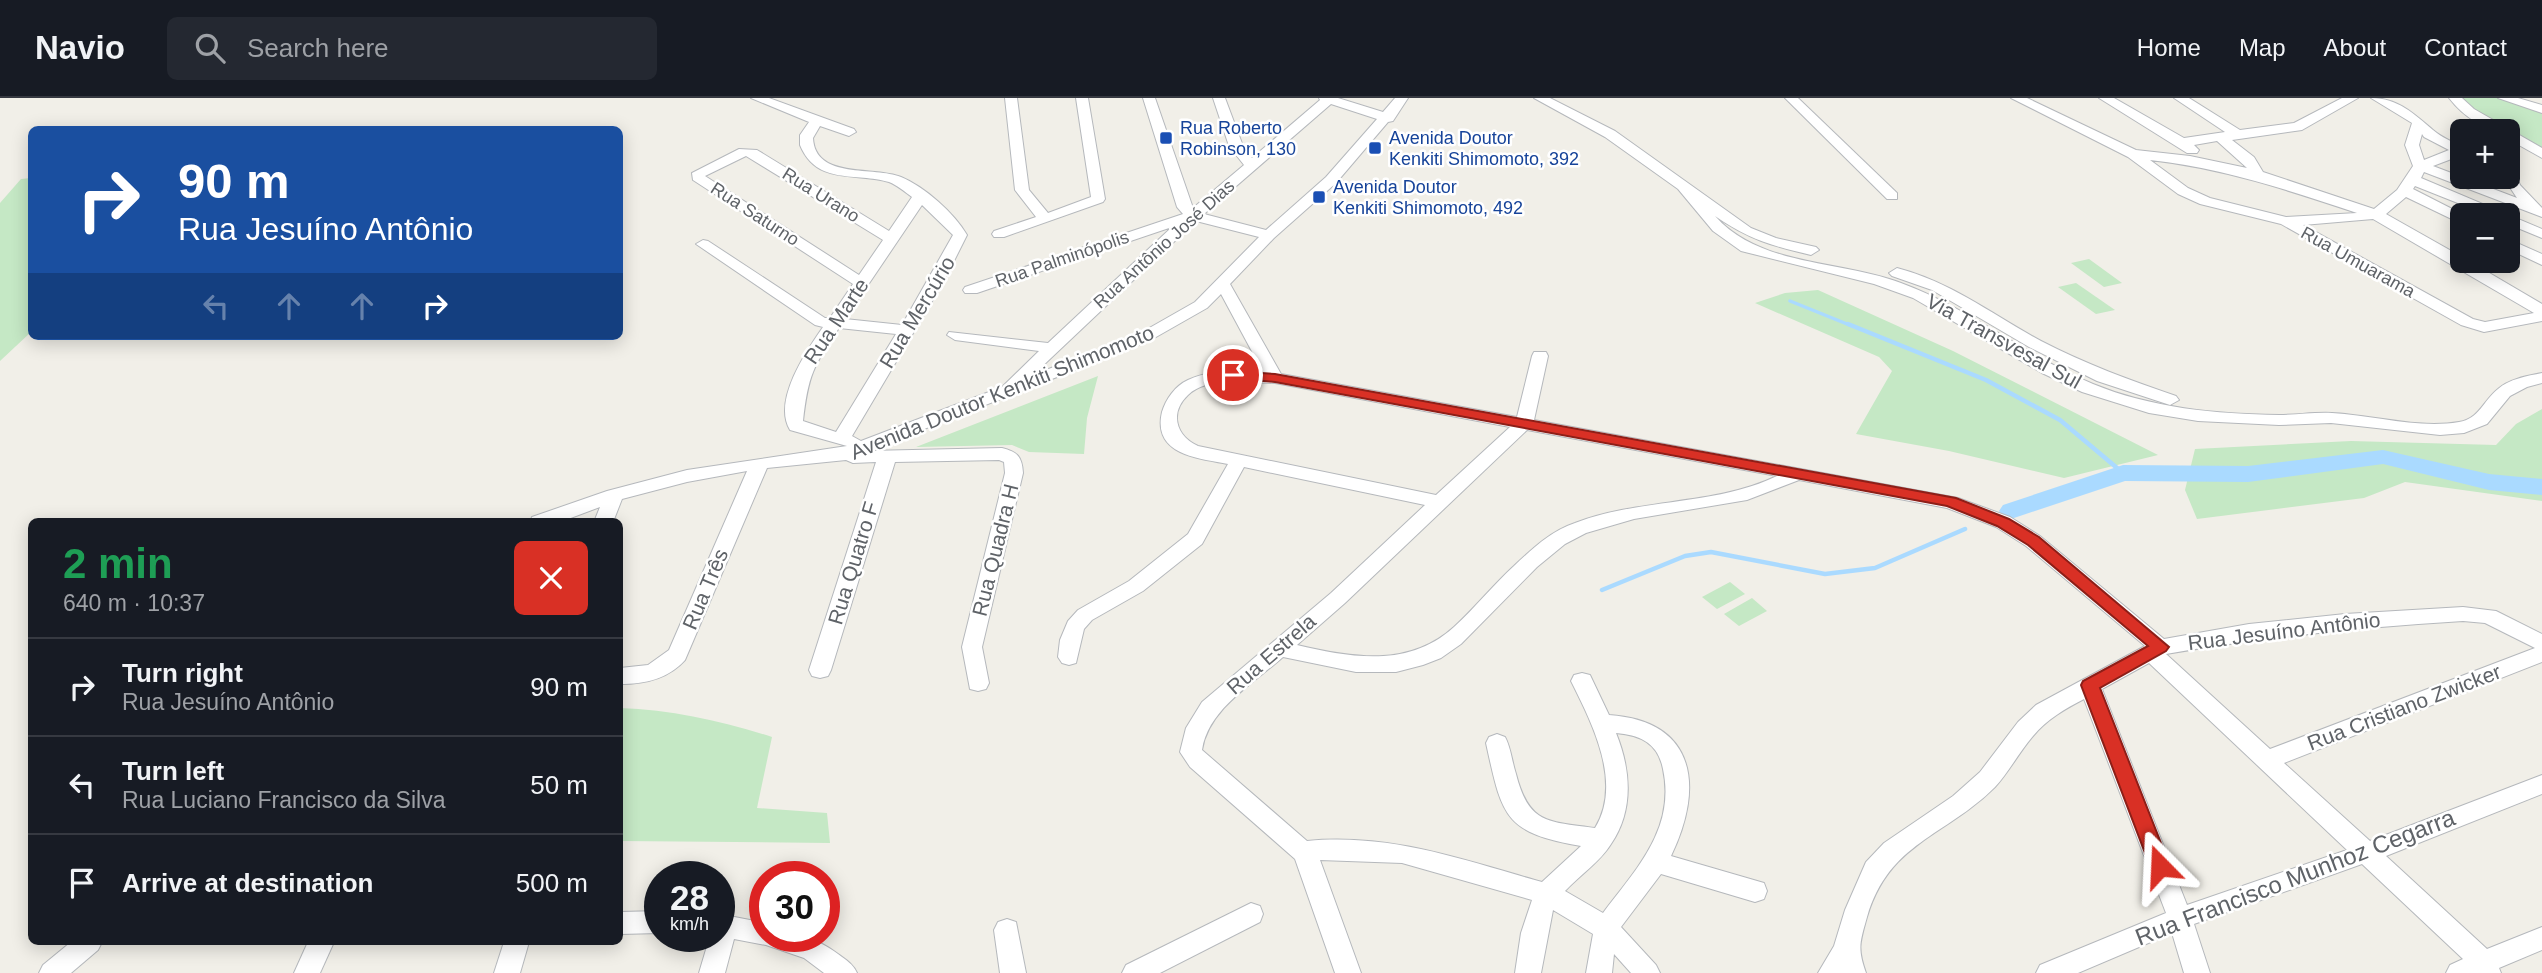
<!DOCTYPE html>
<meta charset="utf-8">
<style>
:root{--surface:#171b24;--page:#242831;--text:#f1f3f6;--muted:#9ea1a6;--line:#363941}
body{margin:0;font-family:Arial,sans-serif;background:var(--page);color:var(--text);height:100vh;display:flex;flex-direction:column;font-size:26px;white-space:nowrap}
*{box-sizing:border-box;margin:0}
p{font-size:23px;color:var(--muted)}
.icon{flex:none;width:38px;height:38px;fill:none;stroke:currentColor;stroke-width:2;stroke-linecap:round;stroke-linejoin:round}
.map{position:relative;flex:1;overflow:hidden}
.sheet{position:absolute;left:28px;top:420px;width:595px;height:427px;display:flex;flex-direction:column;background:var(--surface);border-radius:10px;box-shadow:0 4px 18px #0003}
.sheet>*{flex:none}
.guide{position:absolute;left:28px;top:28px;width:595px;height:214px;border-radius:10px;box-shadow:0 4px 18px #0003;background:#1a4fa0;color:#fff;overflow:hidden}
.buttons{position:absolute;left:2450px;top:21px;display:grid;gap:14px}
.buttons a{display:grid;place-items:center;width:70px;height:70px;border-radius:10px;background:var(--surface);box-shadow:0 4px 18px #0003;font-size:35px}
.speed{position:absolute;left:644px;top:763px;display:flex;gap:14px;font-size:35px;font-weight:700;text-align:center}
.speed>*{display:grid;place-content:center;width:91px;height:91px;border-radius:50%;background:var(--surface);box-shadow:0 4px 18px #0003;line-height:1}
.speed small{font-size:18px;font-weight:400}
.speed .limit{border:10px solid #d22;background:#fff;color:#111}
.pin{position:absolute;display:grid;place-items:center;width:60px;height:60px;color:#fff;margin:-30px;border:4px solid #fff;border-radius:50%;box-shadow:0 2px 7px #0007}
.me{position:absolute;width:77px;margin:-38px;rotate:339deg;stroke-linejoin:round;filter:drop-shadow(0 0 5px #0008)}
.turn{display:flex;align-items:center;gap:24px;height:147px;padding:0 35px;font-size:32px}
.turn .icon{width:91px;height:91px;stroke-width:2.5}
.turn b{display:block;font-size:49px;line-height:60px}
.lanes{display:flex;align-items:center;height:66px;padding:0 35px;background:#0003;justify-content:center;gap:35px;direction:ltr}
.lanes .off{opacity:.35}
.round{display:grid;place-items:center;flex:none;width:74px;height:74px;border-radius:10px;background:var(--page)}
.overview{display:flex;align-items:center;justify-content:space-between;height:119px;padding:0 35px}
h1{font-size:42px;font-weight:800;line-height:52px;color:#1e9e55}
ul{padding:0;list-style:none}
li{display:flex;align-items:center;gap:21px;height:98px;padding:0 35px;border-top:2px solid var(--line)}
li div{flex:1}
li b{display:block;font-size:26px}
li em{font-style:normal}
header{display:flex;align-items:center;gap:42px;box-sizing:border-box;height:98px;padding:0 35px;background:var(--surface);border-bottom:2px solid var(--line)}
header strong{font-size:33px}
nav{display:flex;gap:38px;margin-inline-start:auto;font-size:24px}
.search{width:490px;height:63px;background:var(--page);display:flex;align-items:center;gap:18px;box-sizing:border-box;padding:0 24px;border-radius:10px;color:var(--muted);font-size:26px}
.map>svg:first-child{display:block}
</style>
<header>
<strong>Navio</strong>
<div class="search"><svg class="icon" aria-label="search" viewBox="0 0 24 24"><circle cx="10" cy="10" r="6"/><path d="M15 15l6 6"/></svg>Search here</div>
<nav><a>Home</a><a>Map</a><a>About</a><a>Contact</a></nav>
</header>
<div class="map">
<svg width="2542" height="875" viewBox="0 0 2542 875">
<rect width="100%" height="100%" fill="#f1efe8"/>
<g fill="#c5e8c5">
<polygon points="2458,0 2500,0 2542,13 2542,53 2503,32"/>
<polygon points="31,80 31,234 0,263 0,105 21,81"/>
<polygon points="2089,161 2122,185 2104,189 2071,165"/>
<polygon points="2076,185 2115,212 2096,216 2058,189"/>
<polygon points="1818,192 1953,253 2158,357 2064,380 1949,353 1856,336 1892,273 1879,259 1755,205 1785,195"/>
<polygon points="1098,278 1087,320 1084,356 1029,354 1012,347 916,349"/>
<polygon points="2542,311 2542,403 2405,384 2364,400 2197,421 2185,392 2195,351 2351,343 2496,347 2516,326"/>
<polygon points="1730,484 1745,496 1717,511 1702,499"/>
<polygon points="1752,500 1767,513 1739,528 1724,516"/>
<path d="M620,610C672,612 723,623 772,639L757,710L827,715L830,745L620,743Z"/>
</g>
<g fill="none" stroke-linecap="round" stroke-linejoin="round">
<polyline stroke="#aadaff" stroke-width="3.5" points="1790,203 1852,228"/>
<g stroke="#aadaff" stroke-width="4.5">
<polyline points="1848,226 1986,282 2060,322 2123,375"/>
<polyline points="1602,492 1685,458 1711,454 1825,476 1875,470 1965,431"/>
</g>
<polygon fill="#aadaff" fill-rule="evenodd" points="2383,352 2489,376 2542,381 2542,397 2489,392 2383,366 2248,384 2125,383 2011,421 2003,419 1999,413 2003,407 2123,367 2248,368"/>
<defs>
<g id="minor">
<path d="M751,0H769L854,31L856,34L849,38L820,28L813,40C815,82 875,68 901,79C925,89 954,115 967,137L944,183L852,338L861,343L1002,289L1039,253L955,242L947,237L949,234L1048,245L1172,129L977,195H965L963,192L965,189L1183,116L1177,109L1143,0H1155L1193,110L1244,67L1229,48L1213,0H1225L1243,48L1252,60L1320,2L1319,0H1338L1383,14L1395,0H1408L1393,23L1388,24L1336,85L1274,140L1230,186L1281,276L1517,319L1532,258L1534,254H1546L1548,258L1534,322L1958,400L2010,419L2040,438L2164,541L2249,526L2345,516L2463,509L2496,513L2542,536V564L2284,665L2370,743L2542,677V696L2386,758L2487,851L2542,829V852L2499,870L2501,875H2446L2450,867L2463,861L2362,766L2194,826L2210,875H2184L2172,835L2078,875H2036L2040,867L2166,815L2084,601C2065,611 2047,621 2033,638C2019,654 2009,674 1995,689C1945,739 1889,744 1867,819C1860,844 1857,850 1866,875H1818L1834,848L1845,812L1866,764L1884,745L1953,698L1980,674L2018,624L2036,607L2145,548L2026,448L1996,429L1947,410L1799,382L1747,402L1634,421L1586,435L1565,446L1537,469L1461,546L1441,560L1423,567L1396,574H1356L1283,559C1254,585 1208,611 1202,652L1307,743C1391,735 1463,762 1542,784L1581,748C1503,735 1502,717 1486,645L1489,639L1497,636L1505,639C1511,650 1512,664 1516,676C1529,727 1548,723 1595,730C1623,685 1592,625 1571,583L1574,577L1582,575L1590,577L1609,617C1697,623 1704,690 1671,758L1764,785L1767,793L1764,801L1755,804L1661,776L1621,829L1656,867L1660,875H1631L1614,856L1612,875H1586L1593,836L1553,812L1541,875H1515L1521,835L1532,802L1402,765L1320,762L1361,875H1335L1295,761L1190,669L1180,654L1186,630L1202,604L1331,495L1425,407L1244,369L1202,446L1143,493L1092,522L1084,531L1076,565L1069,567L1062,565L1058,559L1060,542L1068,523L1078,512L1129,483L1188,436L1228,366C1198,360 1152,357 1162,314C1166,301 1175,288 1188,282C1211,271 1239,272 1263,274L1221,196L1207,210L1149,243L868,353L1002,350C1018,354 1022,359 1023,375L982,549L989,585L986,591L978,593L970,591L962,549L1005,375L1004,364L999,362L895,364L831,572L828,578L820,580L812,578L809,572L876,364L853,365L846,362L767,370L685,562C668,581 645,586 620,586V570L648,567L669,552L747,373L687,384L622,401L613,424H594L600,409L560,424H530L532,419L607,393L687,372L847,348L790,332C772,303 807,252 823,229L815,227L696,146L703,142L708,143L825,220H830L853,186L693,82L692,75L739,51L757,52L889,133L912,99C905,94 897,87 889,84C856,74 817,88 800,47V37L809,24ZM1331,6L1377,21L1326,79L1266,132L1204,116ZM746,58L883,142L859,177L705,78ZM922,107L953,137L902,227L845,221ZM1196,123L1259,139L1195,204L1137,237L1033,277ZM839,230L896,236L836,334L803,323C808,278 813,268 839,230ZM1226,283L1275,285L1510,329L1436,397L1198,348C1176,338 1169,315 1188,297C1198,287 1213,285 1226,283ZM1527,332L1777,378C1715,408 1640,400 1575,425C1551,433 1532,451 1514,468C1493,487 1475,510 1454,529C1409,570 1352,560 1297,547L1345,505ZM2463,523L2485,525L2535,550L2270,651L2166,556C2265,539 2363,529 2463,523ZM2149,565L2347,752L2187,807L2102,591ZM1616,635C1640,637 1658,645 1663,671C1676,731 1636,771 1603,815L1565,793C1580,777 1600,764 1611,746C1634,712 1631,672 1616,635Z"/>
<polygon points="1005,0 1017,0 1029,92 1048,115 1091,99 1076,0 1088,0 1105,101 1103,104 1004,139 994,139 992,136 994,133 1036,119 1015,92"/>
<path d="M1534,0H1550L1615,33L1751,130L1776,140L1816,149L1819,152L1811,157C1772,148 1748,141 1715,118C1760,169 1841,162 1901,185C1969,210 2026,258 2093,286C2151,310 2216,316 2279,317C2297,317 2315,314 2332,315C2373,317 2418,331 2459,324C2479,321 2483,303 2498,291C2509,281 2527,278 2542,275V285L2527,289L2510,298L2487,326L2464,335L2440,337L2331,325L2279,327L2198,323L2149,315L2082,294L2042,275L1913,200L1874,186L1741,153L1713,133L1678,91L1605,39Z"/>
<polygon points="1785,0 1798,0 1897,95 1897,101 1887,101"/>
<path d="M2011,0H2027L2136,52L2190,58L2247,70L2217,43L2194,47L2199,52L2197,55H2187L2099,0H2114L2184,40L2225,34L2174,0H2189L2240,32L2294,25L2342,0H2358L2302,32L2232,42L2254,59L2263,74L2374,111L2397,92L2413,68L2405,47L2412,25L2371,0C2398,0 2414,16 2433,32C2441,39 2453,44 2462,49V57L2433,68L2517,100L2503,79H2508V71L2513,72L2520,87L2542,110V119L2424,74L2421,80L2542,131V140L2508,126V117H2488L2415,88L2413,91L2464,117L2462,126L2406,99L2386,116L2462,159V163H2469L2542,206V223L2484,234L2461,227L2281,126L2200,106L2178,96L2128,59ZM2422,36L2424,39L2449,52L2424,62L2419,47ZM2150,62C2222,70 2288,92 2357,115L2286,119L2210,100L2188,90ZM2373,121L2534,215L2485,224L2473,221L2303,127Z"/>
<path d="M2449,0H2462L2474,11L2542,50V60L2508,41V33C2484,33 2463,18 2449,0Z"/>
<polygon points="2498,0 2518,0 2542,7 2542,15"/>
<polygon points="2508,141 2542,156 2542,167 2508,151"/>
<path d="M1897,170C1951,184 1993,217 2041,243C2085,266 2130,282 2176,298L2179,302L2170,307L2097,283L2029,249L1932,192L1892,178L1889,175Z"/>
<polygon points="1251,805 1260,808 1263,816 1260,824 1160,875 1122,875 1126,867"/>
<polygon points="660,813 660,835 620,836 620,814"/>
<path d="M719,816L765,825V838C797,838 811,836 838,856C846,862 853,866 857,875H824L804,860L766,847L734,841L725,875H699L710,838H719Z"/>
<polygon points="1007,821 1016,824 1026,875 1000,875 994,832 998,824"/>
<polygon points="71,844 102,844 98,852 71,875 39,875 43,867"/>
<polygon points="308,844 334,844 320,875 294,875"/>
<polygon points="504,844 529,844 520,875 494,875"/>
</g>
</defs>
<use href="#minor" stroke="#b5b8bc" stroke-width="2"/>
<use href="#minor" fill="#fff" fill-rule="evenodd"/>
</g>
<polygon fill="#d93025" stroke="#8d1f18" stroke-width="2" points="1233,273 1275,276 1956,400 2009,421 2039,439 2169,549 2166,553 2100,590 2170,768 2167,774 2160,777 2153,774 2150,768 2081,587 2083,583 2148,548 2028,447 1997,428 1947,408 1275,284 1228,280 1226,277"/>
<g fill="#1a4fb4" stroke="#fff" stroke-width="2.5">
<rect x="1159" y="33" width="14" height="14" rx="3.5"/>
<rect x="1368" y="43" width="14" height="14" rx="3.5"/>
<rect x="1312" y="92" width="14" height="14" rx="3.5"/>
</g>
<g text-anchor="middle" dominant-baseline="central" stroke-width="5" stroke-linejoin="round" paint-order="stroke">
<g font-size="18" fill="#164399" stroke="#fff" text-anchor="start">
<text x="1180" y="30">Rua Roberto<tspan x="1180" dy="21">Robinson, 130</tspan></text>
<text x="1389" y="40">Avenida Doutor<tspan x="1389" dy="21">Kenkiti Shimomoto, 392</tspan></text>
<text x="1333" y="89">Avenida Doutor<tspan x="1333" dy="21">Kenkiti Shimomoto, 492</tspan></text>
</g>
<g font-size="18" fill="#5f6368" stroke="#fff">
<text transform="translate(821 97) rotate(32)">Rua Urano</text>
<text transform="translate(755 116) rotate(33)">Rua Saturno</text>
<text transform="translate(1164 146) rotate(-42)">Rua Antônio José Dias</text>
<text transform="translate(1062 161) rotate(-19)">Rua Palminópolis</text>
<text transform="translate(2358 164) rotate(29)">Rua Umuarama</text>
</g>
<g font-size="21" fill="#5f6368" stroke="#fff">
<text transform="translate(917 214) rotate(-59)">Rua Mercúrio</text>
<text transform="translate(836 223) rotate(-56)">Rua Marte</text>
<text transform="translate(2004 243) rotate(29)">Via Transvesal Sul</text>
<text transform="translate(1002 294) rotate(-22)">Avenida Doutor Kenkiti Shimomoto</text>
<text transform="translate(995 452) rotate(-76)">Rua Quadra H</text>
<text transform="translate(853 465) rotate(-73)">Rua Quatro F</text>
<text transform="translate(705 491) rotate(-67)">Rua Três</text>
<text transform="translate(2284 533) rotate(-7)">Rua Jesuíno Antônio</text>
<text transform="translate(1271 556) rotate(-41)">Rua Estrela</text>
<text transform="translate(2404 609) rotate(-21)">Rua Cristiano Zwicker</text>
</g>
<g font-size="24" fill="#5f6368" stroke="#fff">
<text transform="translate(2295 779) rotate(-21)">Rua Francisco Munhoz Cegarra</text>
</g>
</g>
</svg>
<div class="buttons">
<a>+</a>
<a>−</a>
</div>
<div class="speed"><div>28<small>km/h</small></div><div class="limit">30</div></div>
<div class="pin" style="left:1233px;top:277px;background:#d93025"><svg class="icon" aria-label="arrive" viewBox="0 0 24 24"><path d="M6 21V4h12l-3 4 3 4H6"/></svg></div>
<svg class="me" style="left:2160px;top:768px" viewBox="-20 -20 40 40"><path d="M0-17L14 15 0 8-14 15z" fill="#d93025" stroke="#fff" stroke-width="4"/></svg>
<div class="guide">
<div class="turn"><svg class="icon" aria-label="right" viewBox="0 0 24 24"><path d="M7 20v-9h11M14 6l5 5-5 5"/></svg><div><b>90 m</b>Rua Jesuíno Antônio</div></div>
<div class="lanes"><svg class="icon off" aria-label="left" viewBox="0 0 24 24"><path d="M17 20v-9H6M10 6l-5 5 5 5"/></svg><svg class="icon off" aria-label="ahead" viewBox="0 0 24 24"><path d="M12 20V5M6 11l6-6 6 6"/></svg><svg class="icon off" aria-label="ahead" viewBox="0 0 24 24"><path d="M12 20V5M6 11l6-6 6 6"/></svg><svg class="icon" aria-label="right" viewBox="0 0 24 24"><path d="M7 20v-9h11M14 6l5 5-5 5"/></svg></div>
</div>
<section class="sheet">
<div class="overview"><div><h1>2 min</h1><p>640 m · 10:37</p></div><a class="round" style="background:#d93025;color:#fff"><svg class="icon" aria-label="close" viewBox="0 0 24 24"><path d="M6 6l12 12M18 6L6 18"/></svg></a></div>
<ul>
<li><svg class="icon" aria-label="right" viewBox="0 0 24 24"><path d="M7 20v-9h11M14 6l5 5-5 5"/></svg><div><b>Turn right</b><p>Rua Jesuíno Antônio</p></div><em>90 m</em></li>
<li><svg class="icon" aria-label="left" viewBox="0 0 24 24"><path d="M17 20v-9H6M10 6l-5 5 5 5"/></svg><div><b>Turn left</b><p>Rua Luciano Francisco da Silva</p></div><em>50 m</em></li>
<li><svg class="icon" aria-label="arrive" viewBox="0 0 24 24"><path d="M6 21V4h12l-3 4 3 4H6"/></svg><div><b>Arrive at destination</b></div><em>500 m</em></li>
</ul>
</section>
</div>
